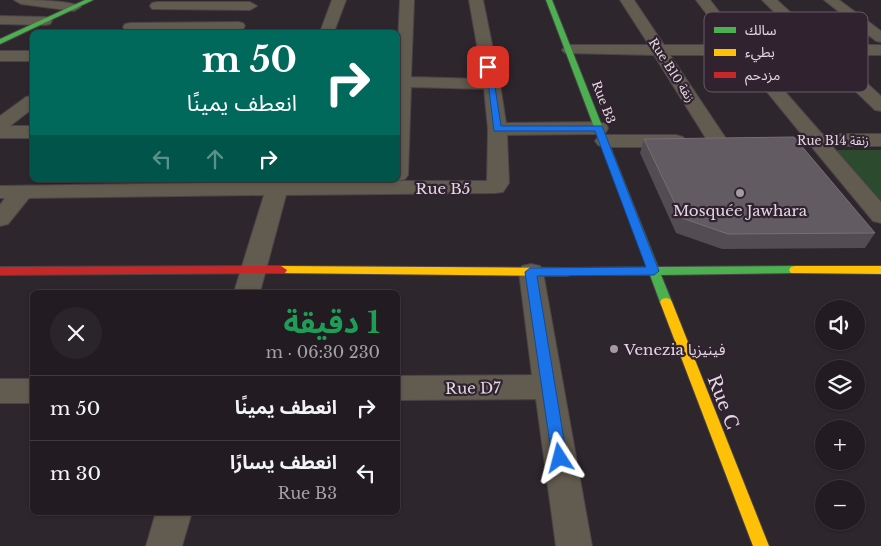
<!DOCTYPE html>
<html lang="ar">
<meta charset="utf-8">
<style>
:root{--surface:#221c22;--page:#2a252a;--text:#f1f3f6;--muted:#a2a1a5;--line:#3f3a40}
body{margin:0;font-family:"Libre Baskerville","Noto Sans Arabic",serif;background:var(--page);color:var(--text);direction:rtl;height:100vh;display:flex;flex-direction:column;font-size:19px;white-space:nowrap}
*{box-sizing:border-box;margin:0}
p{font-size:16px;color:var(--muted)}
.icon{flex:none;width:28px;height:28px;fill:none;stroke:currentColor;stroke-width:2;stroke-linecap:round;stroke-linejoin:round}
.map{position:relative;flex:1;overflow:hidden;direction:ltr}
.drawer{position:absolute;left:30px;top:290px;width:370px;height:225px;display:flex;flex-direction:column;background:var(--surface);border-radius:8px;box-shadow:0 1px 4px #0004,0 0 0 1px var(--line);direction:rtl}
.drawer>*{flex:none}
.top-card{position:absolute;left:30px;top:30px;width:370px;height:152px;border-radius:8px;box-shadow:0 1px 4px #0004,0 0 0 1px var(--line);direction:rtl;background:#00695c;color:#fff;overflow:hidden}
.controls{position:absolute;left:815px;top:300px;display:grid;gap:10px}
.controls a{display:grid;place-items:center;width:50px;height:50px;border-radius:50%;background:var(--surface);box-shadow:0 1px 4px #0004,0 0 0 1px var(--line);font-size:25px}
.pin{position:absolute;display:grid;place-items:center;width:42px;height:42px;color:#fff;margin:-21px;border-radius:10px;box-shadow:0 2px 8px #0006}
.me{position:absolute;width:55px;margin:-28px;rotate:351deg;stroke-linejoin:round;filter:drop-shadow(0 0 4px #0008)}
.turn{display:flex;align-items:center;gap:18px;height:105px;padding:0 20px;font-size:22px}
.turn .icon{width:65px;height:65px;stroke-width:2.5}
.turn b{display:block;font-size:35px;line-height:42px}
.lanes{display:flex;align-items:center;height:48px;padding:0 20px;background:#0003;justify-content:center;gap:25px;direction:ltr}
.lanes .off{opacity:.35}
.round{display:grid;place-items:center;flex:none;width:52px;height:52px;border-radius:26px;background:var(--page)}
.overview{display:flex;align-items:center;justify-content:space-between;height:85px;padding:0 20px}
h1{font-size:30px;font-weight:700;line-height:38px;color:#1e9e55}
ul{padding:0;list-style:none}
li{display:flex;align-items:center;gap:15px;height:65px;padding:0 20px;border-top:1px solid var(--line)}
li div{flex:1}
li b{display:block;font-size:19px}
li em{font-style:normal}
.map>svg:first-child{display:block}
</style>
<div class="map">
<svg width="881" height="546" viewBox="0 0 881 546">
<rect width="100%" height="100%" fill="#2e262d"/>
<polygon fill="#2b4a2e" points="832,150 881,150 881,207"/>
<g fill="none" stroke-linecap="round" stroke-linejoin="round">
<defs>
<g id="street">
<path d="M14,0C28,0 72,0 81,7L74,11L21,4Z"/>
<polygon points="332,0 346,0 334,32 320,32"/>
<path d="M400,0H414L411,77L483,79L469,0H483L500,84L506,123L599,122L606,124L608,128L606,132L599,134L507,135L509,183L503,192L495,193L286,195L260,292H234L264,195L29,198L8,224L0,226V205L5,198H0V186L268,182L269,180H289V182L398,181L393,180H398V40ZM411,87L484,89L488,129L487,181H398L405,179L408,175Z"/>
<polygon points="620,0 634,0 664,45 730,45 696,0 710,0 745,45 808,45 762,0 777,0 826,45 881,45 881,55 836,55 881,96 881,111 875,110 818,55 753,55 822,134 881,134 881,146 832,146 881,202 881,223 873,221 811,146 802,144 799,140 803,136 737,55 670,55 727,140 724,144 717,146 710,144 707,140 654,55 565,53 562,50 565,47 570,45 649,45"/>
<polygon points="824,0 839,0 881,31 881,42 876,41"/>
<polygon points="157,2 250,2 257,6 250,10 152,9 150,6 152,3"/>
<polygon points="0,16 45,17 50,18 52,21 50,24 45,25 0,24"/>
<polygon points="238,22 243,23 245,26 243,29 130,31 125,30 123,27 125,24 130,23"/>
<rect x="0" y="51" width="32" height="10"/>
<polygon points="32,96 32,109 10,126 32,126 32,138 0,138 0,116 26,97"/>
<polygon points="605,135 676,135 683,137 686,141 683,145 676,147 605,147 598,145 595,141 598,137"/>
<polygon points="531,264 540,266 543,272 592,546 556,546 536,399 398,400 398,376 532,375 519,272 522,266"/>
<rect x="0" y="379" width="32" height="24"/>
<polygon points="156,512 192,512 182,546 146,546"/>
</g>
<g id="fast">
<polygon points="85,0 93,0 0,44 0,39"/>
<polygon points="546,0 552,0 658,267 795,266 799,267 801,270 799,273 661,275 672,302 670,305 662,305 660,302 650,275 564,275 562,272 568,268 647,267"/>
</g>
<g id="slow">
<polygon points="281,266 568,268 574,272 568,276 277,273 275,270"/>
<polygon points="795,266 881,266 881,274 791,273 789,270 791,267"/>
<polygon points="666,298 670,299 672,302 769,546 753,546 660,302 662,299"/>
</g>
<polygon id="jam" points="281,266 287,270 285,273 0,275 0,267"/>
</defs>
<use href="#street" stroke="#4a4349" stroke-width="2"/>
<use href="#fast" stroke="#4a4349" stroke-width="2"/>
<use href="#slow" stroke="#4a4349" stroke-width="2"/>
<use href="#jam" stroke="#4a4349" stroke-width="2"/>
<use href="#street" fill="#625b4f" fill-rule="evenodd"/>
<use href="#fast" fill="#4caf50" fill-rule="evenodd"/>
<use href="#slow" fill="#ffc107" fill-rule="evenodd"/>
<use href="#jam" fill="#c62828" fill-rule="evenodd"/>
</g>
<polygon fill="#534c53" points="644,139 875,233 865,248 722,249 676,233 640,153"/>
<polygon fill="#625c62" stroke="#766f76" points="794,137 875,233 728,234 682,218 644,139"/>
<polygon fill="#1a73e8" stroke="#114b97" points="486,65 492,67 501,126 602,126 659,271 654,275 537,276 567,458 565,462 560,464 554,462 552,458 525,272 530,268 646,267 595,131 494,131"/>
<g fill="#a39aa2" stroke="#312230" stroke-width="2">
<circle cx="740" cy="193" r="5"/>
<circle cx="614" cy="349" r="5"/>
</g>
<g text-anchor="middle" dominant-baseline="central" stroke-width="4.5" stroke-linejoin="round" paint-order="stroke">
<g font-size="12" fill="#e2d8e1" stroke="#312230">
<text transform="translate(672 70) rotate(57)">Rue B10 زنقة</text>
<text transform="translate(604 102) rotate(69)">Rue B3</text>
<text x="833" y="140">Rue B14 زنقة</text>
</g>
<g font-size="15" fill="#e2d8e1" stroke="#312230">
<text x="443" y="188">Rue B5</text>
<text transform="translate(473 388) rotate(-1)">Rue D7</text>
</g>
<g font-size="15" fill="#e2d8e1" stroke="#312230">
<text x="740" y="210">Mosquée Jawhara</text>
<text x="624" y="349" text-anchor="start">Venezia فينيزيا</text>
</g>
<g font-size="18" fill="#e2d8e1" stroke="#312230">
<text transform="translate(723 402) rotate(69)">Rue C</text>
</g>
</g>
<rect x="704" y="12" width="164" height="80" rx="8" fill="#312230" stroke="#665965" stroke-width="1"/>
<rect x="714" y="27" width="22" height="6" fill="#4caf50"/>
<rect x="714" y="49" width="22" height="7" fill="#ffc107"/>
<rect x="714" y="72" width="22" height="6" fill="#c62828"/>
<g font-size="14" fill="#e2d8e1">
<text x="745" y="35">سالك</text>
<text x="745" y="57">بطيء</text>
<text x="745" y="80">مزدحم</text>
</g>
</svg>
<div class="controls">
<a><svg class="icon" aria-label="sound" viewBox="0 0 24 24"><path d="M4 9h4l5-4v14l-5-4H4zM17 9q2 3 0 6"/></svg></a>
<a><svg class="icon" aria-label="layers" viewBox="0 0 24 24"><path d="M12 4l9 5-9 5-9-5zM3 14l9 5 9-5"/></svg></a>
<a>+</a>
<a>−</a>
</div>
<div class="pin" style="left:488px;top:67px;background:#d93025"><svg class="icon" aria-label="arrive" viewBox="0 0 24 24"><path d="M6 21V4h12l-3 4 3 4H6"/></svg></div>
<svg class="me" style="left:560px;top:458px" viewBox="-20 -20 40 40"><path d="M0-17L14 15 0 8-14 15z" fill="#1a73e8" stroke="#fff" stroke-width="4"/></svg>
<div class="top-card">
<div class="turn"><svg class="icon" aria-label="right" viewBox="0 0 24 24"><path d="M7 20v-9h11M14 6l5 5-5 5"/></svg><div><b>50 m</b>انعطف يمينًا</div></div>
<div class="lanes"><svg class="icon off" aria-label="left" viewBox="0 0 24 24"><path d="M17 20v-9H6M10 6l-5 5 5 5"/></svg><svg class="icon off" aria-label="ahead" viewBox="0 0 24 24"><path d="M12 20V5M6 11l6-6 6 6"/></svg><svg class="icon" aria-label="right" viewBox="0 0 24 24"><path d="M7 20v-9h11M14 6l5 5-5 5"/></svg></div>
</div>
<section class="drawer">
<div class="overview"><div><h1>1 دقيقة</h1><p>230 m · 06:30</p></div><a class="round"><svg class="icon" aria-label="close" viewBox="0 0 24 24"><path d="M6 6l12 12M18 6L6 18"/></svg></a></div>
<ul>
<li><svg class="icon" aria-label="right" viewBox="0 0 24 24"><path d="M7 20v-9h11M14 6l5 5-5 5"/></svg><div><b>انعطف يمينًا</b></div><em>50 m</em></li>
<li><svg class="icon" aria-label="left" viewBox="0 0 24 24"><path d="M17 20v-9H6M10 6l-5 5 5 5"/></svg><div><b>انعطف يسارًا</b><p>Rue B3</p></div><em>30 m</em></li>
</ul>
</section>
</div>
